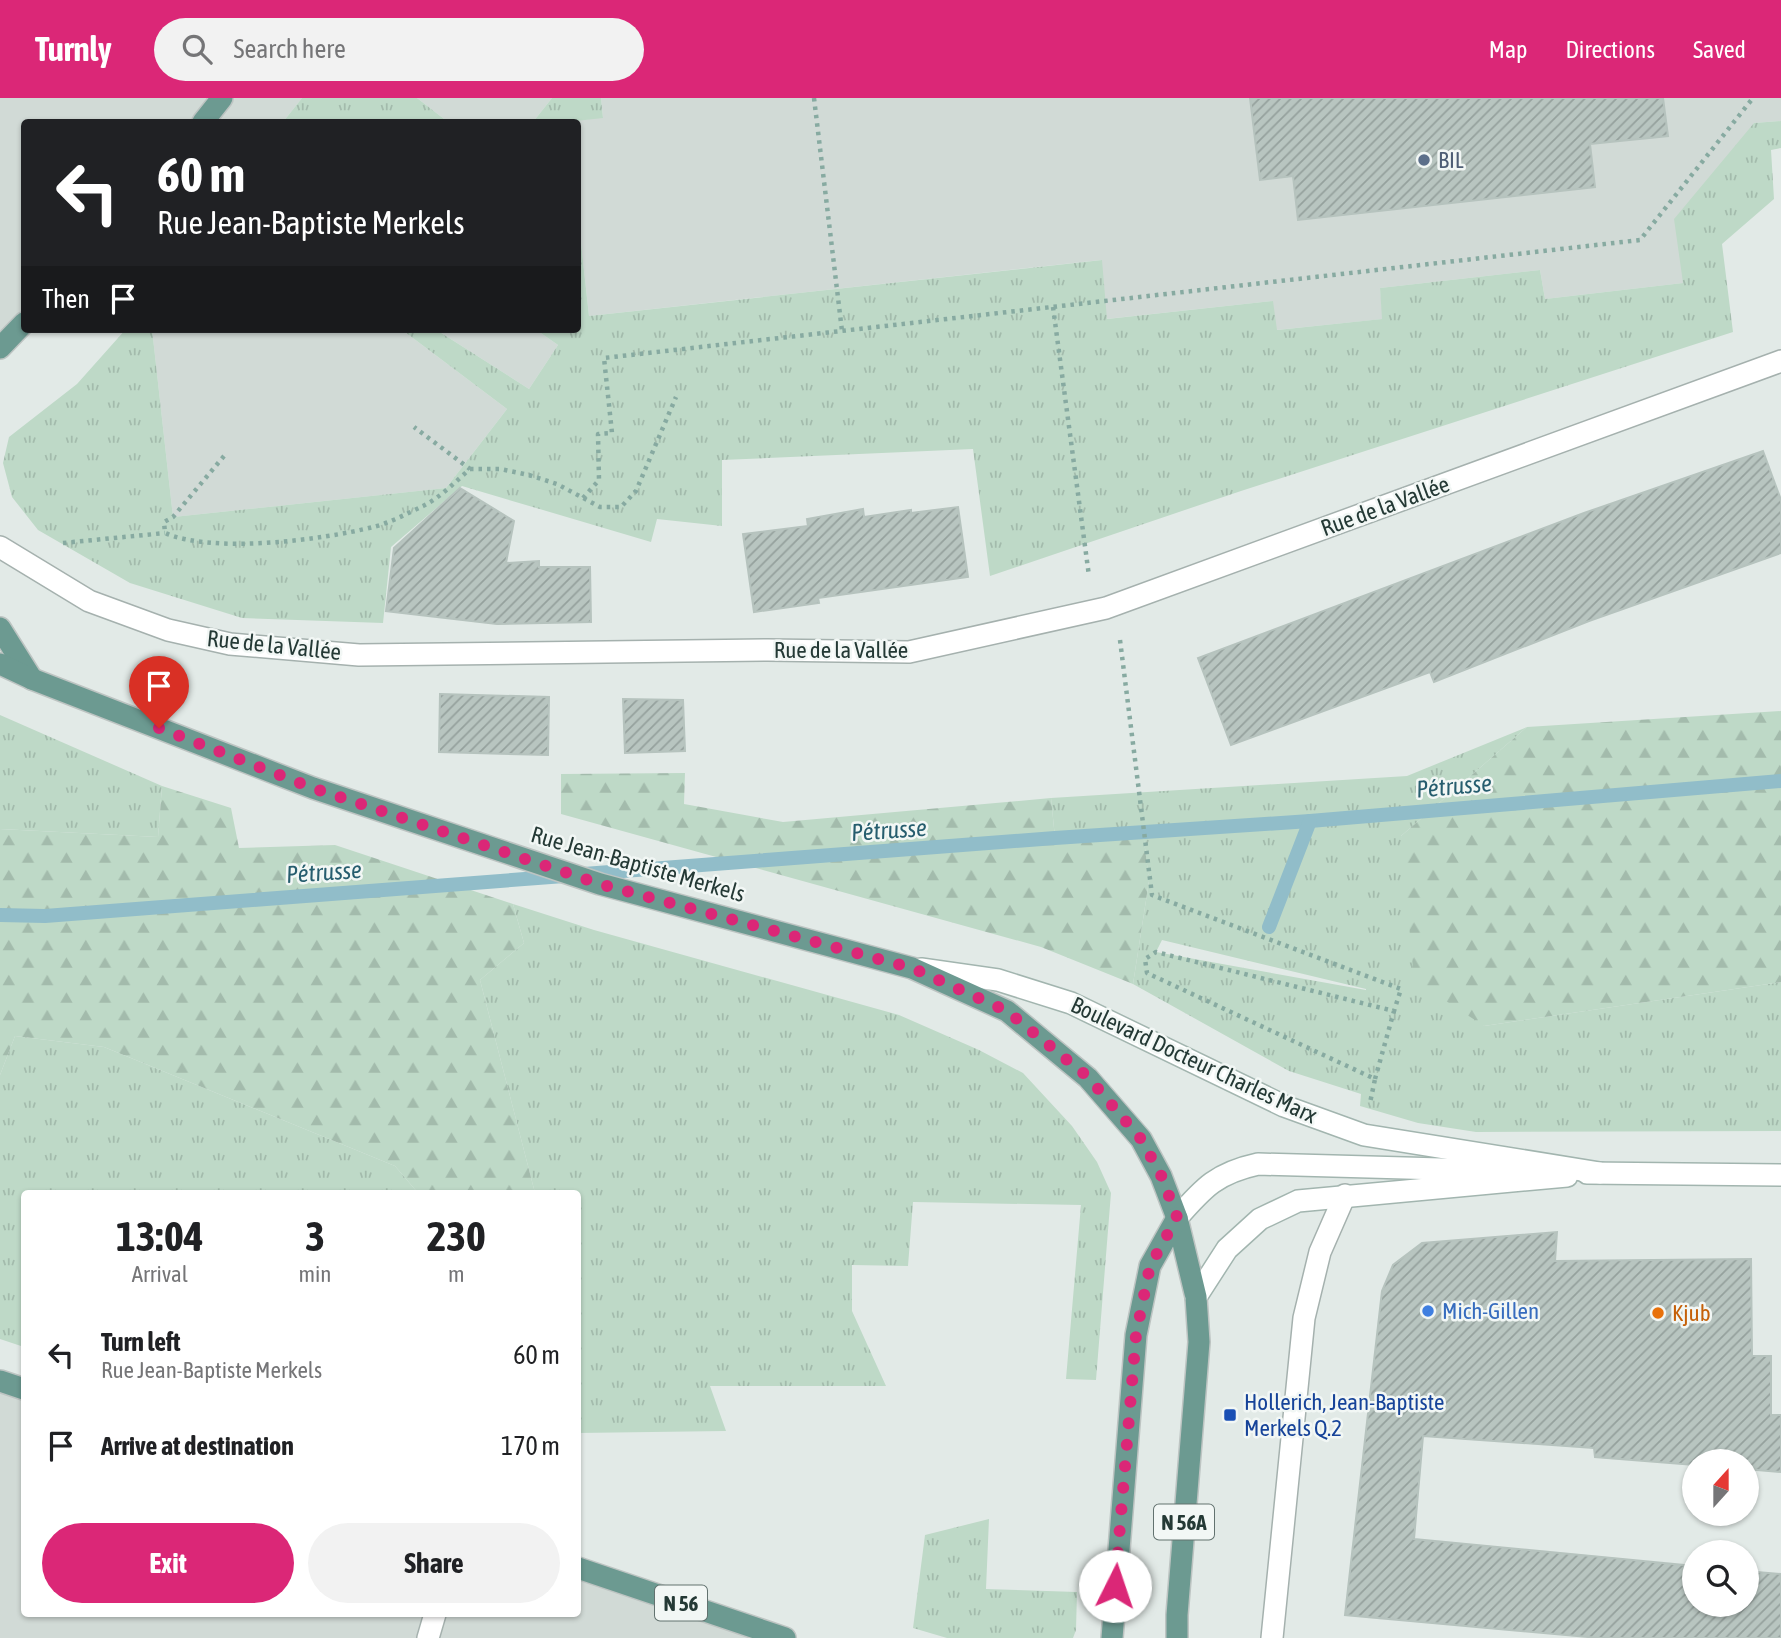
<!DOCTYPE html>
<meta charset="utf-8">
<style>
:root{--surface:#fff;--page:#f2f2f2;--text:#202124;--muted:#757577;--accent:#db2777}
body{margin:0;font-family:"Asap Condensed",sans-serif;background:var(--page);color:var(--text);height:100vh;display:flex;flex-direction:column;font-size:26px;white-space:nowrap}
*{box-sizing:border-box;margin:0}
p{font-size:23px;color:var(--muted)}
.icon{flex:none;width:38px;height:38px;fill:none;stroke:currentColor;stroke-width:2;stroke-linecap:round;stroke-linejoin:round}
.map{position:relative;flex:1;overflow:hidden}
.side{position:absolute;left:21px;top:1092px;width:560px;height:427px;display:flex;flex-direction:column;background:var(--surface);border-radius:7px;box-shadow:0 2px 5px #0004}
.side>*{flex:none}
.top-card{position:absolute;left:21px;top:21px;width:560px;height:214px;border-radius:7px;box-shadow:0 2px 5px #0004;background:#202124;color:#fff;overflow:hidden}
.needle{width:46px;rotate:21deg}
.tools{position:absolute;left:1682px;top:1351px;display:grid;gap:14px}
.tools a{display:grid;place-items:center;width:77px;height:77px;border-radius:50%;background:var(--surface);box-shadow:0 2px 5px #0004;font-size:35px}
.pin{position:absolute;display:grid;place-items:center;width:60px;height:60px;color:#fff;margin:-72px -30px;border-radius:50% 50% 50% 0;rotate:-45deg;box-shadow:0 0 7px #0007}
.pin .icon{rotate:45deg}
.me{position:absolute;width:77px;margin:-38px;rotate:4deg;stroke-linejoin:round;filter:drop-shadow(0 0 5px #0008)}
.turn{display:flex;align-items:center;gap:24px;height:147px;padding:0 21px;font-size:32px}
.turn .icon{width:91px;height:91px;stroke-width:2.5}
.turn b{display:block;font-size:49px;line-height:60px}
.then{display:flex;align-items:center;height:66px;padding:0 21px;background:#0003;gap:14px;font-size:26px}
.eta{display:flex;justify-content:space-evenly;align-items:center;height:119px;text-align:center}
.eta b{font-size:42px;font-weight:700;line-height:49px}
.cta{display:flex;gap:14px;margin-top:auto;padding:14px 21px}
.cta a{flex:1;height:80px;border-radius:42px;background:var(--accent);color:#fff;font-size:28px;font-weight:700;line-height:80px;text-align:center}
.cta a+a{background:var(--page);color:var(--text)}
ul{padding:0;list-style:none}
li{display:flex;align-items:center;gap:21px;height:91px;padding:0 21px}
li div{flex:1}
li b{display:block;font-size:26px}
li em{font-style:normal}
header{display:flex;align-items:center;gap:42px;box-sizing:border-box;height:98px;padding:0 35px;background:var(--accent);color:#fff}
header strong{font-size:33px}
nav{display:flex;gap:38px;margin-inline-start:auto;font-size:24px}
.search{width:490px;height:63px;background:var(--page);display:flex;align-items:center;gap:18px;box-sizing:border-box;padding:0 24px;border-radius:38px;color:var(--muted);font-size:26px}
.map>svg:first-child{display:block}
</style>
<header>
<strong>Turnly</strong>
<div class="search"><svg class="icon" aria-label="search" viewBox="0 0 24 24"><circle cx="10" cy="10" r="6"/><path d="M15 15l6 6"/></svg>Search here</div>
<nav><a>Map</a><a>Directions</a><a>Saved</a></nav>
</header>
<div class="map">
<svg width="1781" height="1540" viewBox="0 0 1781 1540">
<defs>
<pattern id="grass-tufts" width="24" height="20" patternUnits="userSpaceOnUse" patternTransform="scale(1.75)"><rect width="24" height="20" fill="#bed9c7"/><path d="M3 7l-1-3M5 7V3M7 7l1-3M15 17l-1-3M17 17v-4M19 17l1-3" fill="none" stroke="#a3bbac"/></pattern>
<pattern id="forest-firs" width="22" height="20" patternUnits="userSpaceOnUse" patternTransform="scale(1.75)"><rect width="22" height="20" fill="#bed9c7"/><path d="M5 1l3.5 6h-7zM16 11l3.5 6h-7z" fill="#a3bbac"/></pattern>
<pattern id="building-hatch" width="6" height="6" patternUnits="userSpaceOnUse" patternTransform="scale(1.75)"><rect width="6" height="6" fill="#b8c5c0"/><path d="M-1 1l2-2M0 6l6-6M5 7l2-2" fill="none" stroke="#95a19d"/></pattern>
</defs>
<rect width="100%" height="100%" fill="#e2eae7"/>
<g fill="#d1dad6">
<polygon points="0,0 302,0 283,24 24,24 24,225 0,246"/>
<polygon points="417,0 552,0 533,24 448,24"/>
<polygon points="601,0 1781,0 1781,23 1754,25 1683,185 1545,201 1540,172 1380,190 1383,221 1276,232 1272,203 1106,221 1101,162 589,218 578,117 578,24 567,24 603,19"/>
<polygon points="152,231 401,231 507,311 446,390 173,419"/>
<polygon points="435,231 535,231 558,247 529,291"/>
<polygon points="0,1283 24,1291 24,1516 578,1516 578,1470 785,1540 0,1540"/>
</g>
<g fill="url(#grass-tufts)" fill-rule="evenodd">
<polygon points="302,0 417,0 448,24 283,24"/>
<polygon points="552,0 601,0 603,20 567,24 533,24"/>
<polygon points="1781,23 1781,50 1771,52 1774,101 1722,146 1733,234 1241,393 990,478 973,351 722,362 722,428 657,421 651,444 462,388 391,449 383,525 242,520 130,485 38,432 12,399 3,365 9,339 77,286 126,231 152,231 173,419 446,390 507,311 401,231 435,231 529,291 558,247 535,231 578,231 578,117 589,218 1102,162 1107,221 1273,203 1277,232 1382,221 1380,190 1540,172 1545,201 1683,185 1674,121 1754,25"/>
<polygon points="0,617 162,688 158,739 0,731"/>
<path d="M1527,629L1401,738L1484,928L1781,884V1033L1476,1034L1418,1025L1360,1008L1361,996L1289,973L1133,886L1149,783L1143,734L1055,740L1051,700L1407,678ZM1162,842L1366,891V892L1156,854Z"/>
<polygon points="513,806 594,832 899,917 979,952 1023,975 1072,1028 1097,1064 1111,1095 1096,1282 1066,1281 1081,1107 913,1104 908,1168 852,1167 852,1213 886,1288 710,1288 726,1333 578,1335 578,1096 535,1095 480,882 524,845"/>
<polygon points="15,938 104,949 395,1068 418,1095 24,1096 24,1249 0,1241 0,977"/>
<polygon points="989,1421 986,1491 1077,1494 1076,1532 1073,1540 947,1540 913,1530 925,1437"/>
</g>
<g fill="url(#forest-firs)">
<polygon points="1781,613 1781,884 1484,928 1414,882 1401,738 1527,629"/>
<polygon points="685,675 684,706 783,724 1051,700 1055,740 1143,734 1149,783 1133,886 1041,849 561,716 561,676"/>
<polygon points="162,688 231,710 239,750 335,747 513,806 524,845 480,882 535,1095 418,1095 395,1068 104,949 15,938 0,977 0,731 158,739"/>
</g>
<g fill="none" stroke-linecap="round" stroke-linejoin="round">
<g stroke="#91bdc9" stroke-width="14">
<polyline points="584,776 1055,740 1310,723 1781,683"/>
<polyline points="0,817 45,818 564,778"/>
<polyline points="1269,829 1310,723"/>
</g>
</g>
<g fill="url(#building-hatch)" stroke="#b6c3be" stroke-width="2">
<polygon points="1250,0 1663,0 1668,38 1590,46 1595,89 1298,122 1293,78 1260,82"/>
<polygon points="1763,353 1781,402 1781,455 1589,523 1434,584 1430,574 1231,647 1198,560 1584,415"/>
<polygon points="460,390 514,423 506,465 539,463 539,469 590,469 591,524 497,526 386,513 394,450"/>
<polygon points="958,409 968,479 818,500 819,505 754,514 743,436 808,428 807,421 863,411 864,419 911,412 911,415"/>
<polygon points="440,596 549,599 548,657 439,654"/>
<polygon points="623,601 683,602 685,653 625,655"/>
<polygon points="1557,1134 1555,1163 1751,1161 1752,1258 1771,1258 1771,1317 1781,1317 1781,1374 1746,1371 1746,1363 1694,1363 1694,1367 1595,1359 1594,1350 1423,1338 1414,1441 1694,1468 1694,1507 1746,1507 1746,1473 1781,1476 1781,1540 1599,1540 1345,1517 1382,1193 1393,1167 1422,1145"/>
</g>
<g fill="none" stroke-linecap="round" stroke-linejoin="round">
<defs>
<g id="lane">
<polyline points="428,1540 435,1516"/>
<polyline points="1272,1540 1304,1220 1320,1154 1345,1097"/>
</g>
<polyline id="street" points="0,449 89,503 168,532 230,546 359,557 768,552 909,554 1106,510 1781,263"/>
<g id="secondary">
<polyline points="921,871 998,882 1071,905 1284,1008 1364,1037 1600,1075"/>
<polyline points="1587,1075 1781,1077"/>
<path d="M1177,1120C1204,1089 1217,1075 1258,1066L1513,1073"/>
<polyline points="1196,1199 1227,1151 1260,1121 1298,1103 1567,1078"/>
</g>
<g id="primary">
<polyline points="203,24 222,0"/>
<polyline points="0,250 24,225"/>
<polyline points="0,530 32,581"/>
<polyline points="0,566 32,581 313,690 600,786 912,870 1007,913 1088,980 1141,1041 1161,1078 1177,1120 1196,1199 1199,1244 1177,1517 1177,1540"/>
<polyline points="0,1283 24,1291"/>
<polyline points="578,1470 785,1540"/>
<polyline points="1112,1540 1136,1237 1150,1168 1177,1120"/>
</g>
</defs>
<use href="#lane" stroke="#a5b1ae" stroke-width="24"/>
<use href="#street" stroke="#a5b1ae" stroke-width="24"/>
<use href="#secondary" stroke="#a2b5af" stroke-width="24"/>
<use href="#primary" stroke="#bdc4c2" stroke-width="24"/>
<g stroke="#87aaa1" stroke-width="4.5" stroke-dasharray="3.5 5" stroke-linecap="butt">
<polyline points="814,0 842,233"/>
<polyline points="1053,209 1089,478"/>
<path d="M224,358L173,419L164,424L165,435C213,456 322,442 373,429C390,425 408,415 423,408C440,400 456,383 470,371L414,329"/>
<polyline points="470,371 500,371 529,377 557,386 600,409 621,409 636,393 676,299"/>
<polyline points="583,400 599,382 598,336 612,335 604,260 1640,142 1753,0"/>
<polyline points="63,445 165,435"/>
<polyline points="1120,542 1152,797 1401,891 1394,913 1156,854 1145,861 1147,875 1375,981 1370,1005"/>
<polyline points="1375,981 1394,913"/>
</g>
<use href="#lane" stroke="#fff" stroke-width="21"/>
<use href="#street" stroke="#fff" stroke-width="21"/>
<use href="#secondary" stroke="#fff" stroke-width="21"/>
<use href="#primary" stroke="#6c9a91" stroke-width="21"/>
</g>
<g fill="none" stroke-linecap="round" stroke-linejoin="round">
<polyline stroke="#db2777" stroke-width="12" stroke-dasharray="0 21.6" points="159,630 313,690 600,786 912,870 1007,913 1088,979 1141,1041 1161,1077 1177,1119 1150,1168 1136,1237 1115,1488"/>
</g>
<circle fill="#5c6f8a" stroke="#f2f7f5" stroke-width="2.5" cx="1424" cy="62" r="7"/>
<circle fill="#3f7fe0" stroke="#f2f7f5" stroke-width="2.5" cx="1428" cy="1213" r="7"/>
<circle fill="#e8710a" stroke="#f2f7f5" stroke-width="2.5" cx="1658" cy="1215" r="7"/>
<rect fill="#1a4fb4" stroke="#f2f7f5" stroke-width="2.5" x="1223" y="1310" width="14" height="14" rx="3.5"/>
<g text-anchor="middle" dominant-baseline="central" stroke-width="5" stroke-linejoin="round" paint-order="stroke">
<g fill="#f2f7f5" stroke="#62726f" stroke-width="2">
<rect x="1154" y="1406.5" width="60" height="35" rx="5"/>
<rect x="655" y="1487.5" width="52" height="35" rx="5"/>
</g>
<g font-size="21" font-weight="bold" fill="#243935">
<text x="1184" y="1424">N 56A</text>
<text x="681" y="1505">N 56</text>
</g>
<g font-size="23" fill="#4e5e75" stroke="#f2f7f5" text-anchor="start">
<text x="1438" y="62">BIL</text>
</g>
<g font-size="23" fill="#243935" stroke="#f2f7f5">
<text transform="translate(1385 408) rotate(-20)">Rue de la Vallée</text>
<text transform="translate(274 547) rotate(6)">Rue de la Vallée</text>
<text x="841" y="552">Rue de la Vallée</text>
<text transform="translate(638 766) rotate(16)">Rue Jean-Baptiste Merkels</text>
<text transform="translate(1194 962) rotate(25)">Boulevard Docteur Charles Marx</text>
</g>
<g font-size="23" fill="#366cbe" stroke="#f2f7f5" text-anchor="start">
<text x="1442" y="1213">Mich-Gillen</text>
</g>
<g font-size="23" fill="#c56008" stroke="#f2f7f5" text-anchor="start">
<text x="1672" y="1215">Kjub</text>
</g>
<g font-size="23" fill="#164399" stroke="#f2f7f5" text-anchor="start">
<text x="1244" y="1304">Hollerich, Jean-Baptiste<tspan x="1244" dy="26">Merkels Q.2</tspan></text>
</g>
<g font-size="24" font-style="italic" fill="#265d6e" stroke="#f2f7f5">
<text transform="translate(1454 688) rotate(-5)">Pétrusse</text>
<text transform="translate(889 732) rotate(-4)">Pétrusse</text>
<text transform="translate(324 774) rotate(-4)">Pétrusse</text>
</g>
</g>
</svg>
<div class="tools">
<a><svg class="needle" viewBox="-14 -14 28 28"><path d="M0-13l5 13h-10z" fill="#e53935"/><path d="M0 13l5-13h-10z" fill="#757577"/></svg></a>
<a><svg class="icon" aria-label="search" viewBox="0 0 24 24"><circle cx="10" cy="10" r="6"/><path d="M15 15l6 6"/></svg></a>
</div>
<div class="pin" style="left:159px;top:630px;background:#d93025"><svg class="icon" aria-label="arrive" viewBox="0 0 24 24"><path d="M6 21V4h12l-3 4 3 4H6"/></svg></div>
<svg class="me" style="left:1115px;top:1488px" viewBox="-20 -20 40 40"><circle r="19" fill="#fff"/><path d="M0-13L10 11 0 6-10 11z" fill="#db2777"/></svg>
<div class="top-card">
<div class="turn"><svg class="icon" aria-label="left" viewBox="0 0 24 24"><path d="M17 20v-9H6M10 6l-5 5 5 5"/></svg><div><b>60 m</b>Rue Jean-Baptiste Merkels</div></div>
<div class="then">Then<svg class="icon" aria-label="arrive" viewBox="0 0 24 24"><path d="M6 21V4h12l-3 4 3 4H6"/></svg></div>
</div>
<section class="side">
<div class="eta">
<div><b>13:04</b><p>Arrival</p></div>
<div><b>3</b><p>min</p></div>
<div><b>230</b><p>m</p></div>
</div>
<ul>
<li><svg class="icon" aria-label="left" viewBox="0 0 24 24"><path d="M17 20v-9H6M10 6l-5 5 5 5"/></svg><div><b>Turn left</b><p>Rue Jean-Baptiste Merkels</p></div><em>60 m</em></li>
<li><svg class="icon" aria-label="arrive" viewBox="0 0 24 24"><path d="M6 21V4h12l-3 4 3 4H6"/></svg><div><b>Arrive at destination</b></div><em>170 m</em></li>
</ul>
<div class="cta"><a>Exit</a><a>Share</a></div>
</section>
</div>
